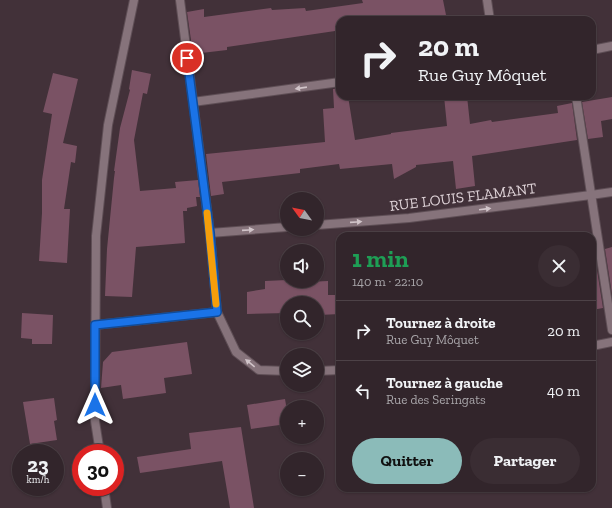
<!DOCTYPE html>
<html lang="fr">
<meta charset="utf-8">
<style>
:root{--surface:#32252b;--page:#3a2d33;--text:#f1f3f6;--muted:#a8a5a9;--line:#4d4247;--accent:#8bbbb9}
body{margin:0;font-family:"Zilla Slab",serif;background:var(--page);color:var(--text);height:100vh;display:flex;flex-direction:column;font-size:15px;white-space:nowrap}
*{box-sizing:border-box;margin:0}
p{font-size:13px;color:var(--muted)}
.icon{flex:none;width:22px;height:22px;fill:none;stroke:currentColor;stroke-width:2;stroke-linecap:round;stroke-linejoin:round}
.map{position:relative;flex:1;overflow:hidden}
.drawer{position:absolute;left:336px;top:232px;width:260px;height:260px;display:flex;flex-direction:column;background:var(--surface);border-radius:12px;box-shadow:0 1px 3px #0004,0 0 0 1px var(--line)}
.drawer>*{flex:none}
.guide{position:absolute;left:336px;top:16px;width:260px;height:84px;border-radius:12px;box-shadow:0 1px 3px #0004,0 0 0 1px var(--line);background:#32252b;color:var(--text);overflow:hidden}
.needle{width:26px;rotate:303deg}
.buttons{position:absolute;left:280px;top:192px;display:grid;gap:8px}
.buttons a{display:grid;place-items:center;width:44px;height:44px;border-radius:50%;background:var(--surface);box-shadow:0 1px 3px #0004,0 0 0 1px var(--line);font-size:20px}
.speed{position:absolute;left:12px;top:444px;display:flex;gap:8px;font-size:20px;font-weight:700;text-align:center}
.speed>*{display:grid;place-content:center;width:52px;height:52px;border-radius:50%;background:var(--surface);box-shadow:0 1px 3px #0004,0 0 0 1px var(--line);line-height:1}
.speed small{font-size:10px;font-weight:400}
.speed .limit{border:6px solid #d22;background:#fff;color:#111}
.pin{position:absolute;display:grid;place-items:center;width:34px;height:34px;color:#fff;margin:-17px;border:2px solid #fff;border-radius:50%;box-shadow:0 1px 4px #0007}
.me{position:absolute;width:44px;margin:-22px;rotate:0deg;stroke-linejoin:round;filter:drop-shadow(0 0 3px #0008)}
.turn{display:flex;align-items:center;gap:14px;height:84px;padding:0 16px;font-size:18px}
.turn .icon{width:52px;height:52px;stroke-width:2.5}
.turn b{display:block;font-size:28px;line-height:34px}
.round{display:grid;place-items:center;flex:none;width:42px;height:42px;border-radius:21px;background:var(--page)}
.summary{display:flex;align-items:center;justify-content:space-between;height:68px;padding:0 16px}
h1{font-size:24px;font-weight:700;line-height:30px;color:#1e9e55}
.action{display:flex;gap:8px;margin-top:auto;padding:8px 16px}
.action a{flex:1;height:46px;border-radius:24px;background:var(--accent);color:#111;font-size:16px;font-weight:700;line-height:46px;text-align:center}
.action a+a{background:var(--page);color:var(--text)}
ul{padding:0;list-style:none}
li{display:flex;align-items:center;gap:12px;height:60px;padding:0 16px;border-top:1px solid var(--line)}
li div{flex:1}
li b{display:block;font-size:15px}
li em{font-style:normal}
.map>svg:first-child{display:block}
</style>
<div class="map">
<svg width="612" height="508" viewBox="0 0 612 508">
<rect width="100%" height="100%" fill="#423139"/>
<g fill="#7a5264">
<polygon points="362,0 443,0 446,15 412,20 340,20 340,25 335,26 335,31 227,47 227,50 193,54 187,12 204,9 204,17 271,8 272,10 305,8 306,11 363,3"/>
<polygon points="132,70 151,74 147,94 143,93 134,140 140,191 176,188 175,182 198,180 200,197 196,197 197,206 187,208 187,211 183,211 185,243 136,247 132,297 105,296 107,249 114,178 115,171 114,171 120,128 130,90 129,89"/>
<polygon points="53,73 78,79 63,143 77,146 75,163 71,162 64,209 70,209 67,263 39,261 42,213 42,180 52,114 43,112"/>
<polygon points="340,88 340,96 348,96 355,140 391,134 391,133 447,126 444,96 467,96 470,124 491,120 492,122 558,113 557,106 572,103 577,140 472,156 475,186 456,189 453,161 416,165 416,167 394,179 392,164 340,169 339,164 300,169 300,173 222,182 224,194 211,196 206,154 325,142 323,109 334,108 333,89"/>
<polygon points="612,97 612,119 601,121 603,137 588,139 582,102"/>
<polygon points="612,247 612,294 605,249"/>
<polygon points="594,251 603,308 592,310 592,252"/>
<polygon points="287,280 287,283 328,281 328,295 340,295 340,314 319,315 319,311 317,311 317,303 287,303 287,313 247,314 247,292 265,289 265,281"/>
<polygon points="22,313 53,315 52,344 32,344 32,339 21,338"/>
<polygon points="187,342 192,374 164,378 166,393 123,399 121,385 101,388 103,362 112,352"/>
<polygon points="54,398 57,420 54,421 57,440 30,444 23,402"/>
<polygon points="285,399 287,411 287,424 251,429 247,405"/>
<polygon points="241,427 254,508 230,508 222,461 140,473 137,457 191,449 189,433"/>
</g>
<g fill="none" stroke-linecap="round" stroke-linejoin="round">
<defs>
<g id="minor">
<polyline points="180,0 210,233 217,312 236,352 259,370 287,371"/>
<polyline points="487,0 490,20"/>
<polyline points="592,50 612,46"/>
<polyline points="576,96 612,330"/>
<polyline points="193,102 340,82"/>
<polyline points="317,225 409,218 591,195 612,192"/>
<polyline points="210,233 287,227"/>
<polyline points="95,325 217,312"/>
<polyline points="592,346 612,342"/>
<polyline points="317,371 340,370"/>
<polyline points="100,453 95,421 96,236 108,125 134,0"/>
<polyline points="104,487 107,508"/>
</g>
</defs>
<use href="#minor" stroke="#5e4e55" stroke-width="10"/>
<use href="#minor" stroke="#86737b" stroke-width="8"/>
</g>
<defs><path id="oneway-solid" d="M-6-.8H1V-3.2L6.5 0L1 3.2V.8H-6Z"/></defs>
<g fill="#d1c4c9">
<use href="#oneway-solid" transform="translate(301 88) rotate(172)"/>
<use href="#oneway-solid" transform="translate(485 209) rotate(-7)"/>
<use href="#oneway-solid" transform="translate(356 222) rotate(-4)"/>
<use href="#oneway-solid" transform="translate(248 230) rotate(-4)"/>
<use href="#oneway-solid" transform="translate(250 363) rotate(-141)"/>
</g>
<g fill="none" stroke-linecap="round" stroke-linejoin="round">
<defs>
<polyline id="route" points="95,405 95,325 217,312 210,233 187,58"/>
</defs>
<use href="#route" stroke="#114b97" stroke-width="10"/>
<use href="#route" stroke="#1a73e8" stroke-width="7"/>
<polyline stroke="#f59e0b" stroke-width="7" points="207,213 216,304"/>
</g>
<g text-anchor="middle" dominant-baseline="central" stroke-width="4" stroke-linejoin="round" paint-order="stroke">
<g font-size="15" fill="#ded2d7" stroke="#423139">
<text transform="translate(463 197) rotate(-7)">RUE LOUIS FLAMANT</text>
</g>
</g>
</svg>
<div class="buttons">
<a><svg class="needle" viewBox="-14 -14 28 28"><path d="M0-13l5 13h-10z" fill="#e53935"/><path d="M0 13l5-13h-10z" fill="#a8a5a9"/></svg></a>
<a><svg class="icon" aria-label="sound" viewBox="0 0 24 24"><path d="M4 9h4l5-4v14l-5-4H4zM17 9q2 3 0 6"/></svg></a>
<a><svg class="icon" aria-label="search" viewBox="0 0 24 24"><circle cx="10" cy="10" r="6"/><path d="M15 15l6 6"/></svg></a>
<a><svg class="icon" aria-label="layers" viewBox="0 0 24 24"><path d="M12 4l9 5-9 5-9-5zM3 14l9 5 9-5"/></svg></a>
<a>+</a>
<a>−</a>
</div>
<div class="speed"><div>23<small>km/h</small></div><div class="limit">30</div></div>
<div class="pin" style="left:187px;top:58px;background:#d93025"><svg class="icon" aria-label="arrive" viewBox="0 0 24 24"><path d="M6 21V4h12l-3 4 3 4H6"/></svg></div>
<svg class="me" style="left:95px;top:405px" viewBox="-20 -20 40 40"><path d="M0-17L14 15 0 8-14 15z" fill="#1a73e8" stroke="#fff" stroke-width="4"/></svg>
<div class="guide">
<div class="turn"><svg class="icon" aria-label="right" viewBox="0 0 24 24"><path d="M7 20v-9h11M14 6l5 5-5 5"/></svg><div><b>20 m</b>Rue Guy Môquet</div></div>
</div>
<section class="drawer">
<div class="summary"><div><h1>1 min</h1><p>140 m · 22:10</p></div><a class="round"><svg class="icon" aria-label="close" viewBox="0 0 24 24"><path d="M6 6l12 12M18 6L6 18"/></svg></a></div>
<ul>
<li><svg class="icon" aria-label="right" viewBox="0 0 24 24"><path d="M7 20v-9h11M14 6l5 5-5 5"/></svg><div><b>Tournez à droite</b><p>Rue Guy Môquet</p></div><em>20 m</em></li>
<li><svg class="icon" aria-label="left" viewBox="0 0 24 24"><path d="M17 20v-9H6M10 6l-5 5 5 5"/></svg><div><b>Tournez à gauche</b><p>Rue des Seringats</p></div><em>40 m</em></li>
</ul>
<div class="action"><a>Quitter</a><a>Partager</a></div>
</section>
</div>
